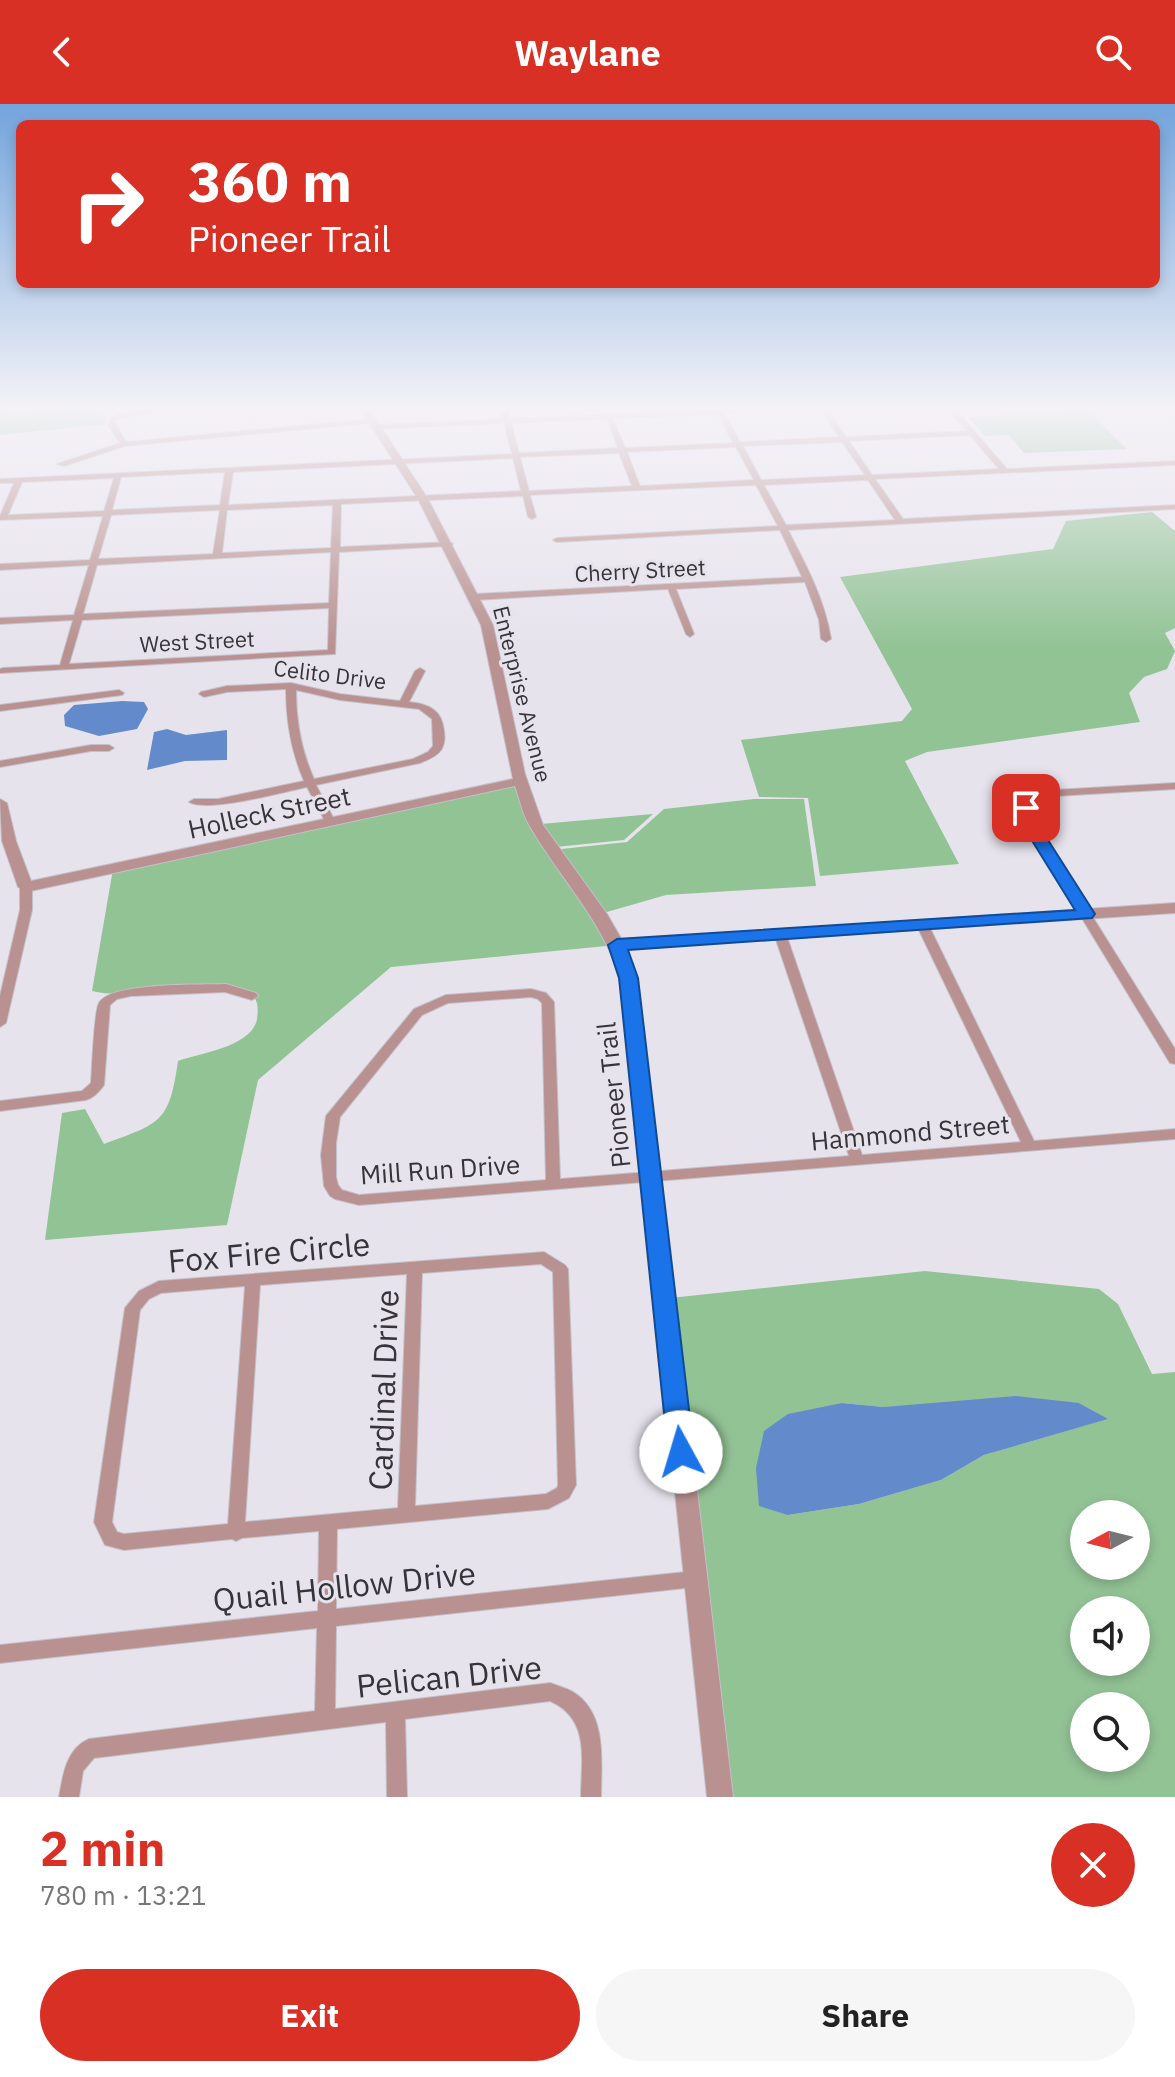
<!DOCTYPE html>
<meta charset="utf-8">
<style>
:root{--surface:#fff;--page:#f6f6f6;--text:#222;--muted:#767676;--accent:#d93025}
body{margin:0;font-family:"IBM Plex Sans",sans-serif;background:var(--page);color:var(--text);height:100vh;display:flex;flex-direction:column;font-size:30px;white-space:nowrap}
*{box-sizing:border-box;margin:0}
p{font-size:26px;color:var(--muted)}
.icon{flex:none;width:44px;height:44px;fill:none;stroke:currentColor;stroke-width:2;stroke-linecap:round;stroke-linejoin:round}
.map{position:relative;height:1693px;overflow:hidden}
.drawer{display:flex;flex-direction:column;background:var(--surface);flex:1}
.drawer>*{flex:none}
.hud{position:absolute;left:16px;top:16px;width:1144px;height:168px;border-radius:12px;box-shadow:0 4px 12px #0003;background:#d93025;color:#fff;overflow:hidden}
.needle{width:52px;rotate:263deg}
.fabs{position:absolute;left:1070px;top:1396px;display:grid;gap:16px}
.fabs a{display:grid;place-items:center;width:80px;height:80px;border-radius:50%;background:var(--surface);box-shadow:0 4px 12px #0003;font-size:40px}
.pin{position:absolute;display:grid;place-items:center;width:68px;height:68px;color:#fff;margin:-34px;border-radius:16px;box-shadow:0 4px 12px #0006}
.me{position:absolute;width:88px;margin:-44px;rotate:354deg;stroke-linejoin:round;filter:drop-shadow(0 0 6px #0008)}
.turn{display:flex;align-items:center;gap:28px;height:168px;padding:0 40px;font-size:36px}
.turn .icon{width:104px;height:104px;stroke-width:2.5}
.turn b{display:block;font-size:56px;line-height:68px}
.round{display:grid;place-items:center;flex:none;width:84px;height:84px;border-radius:42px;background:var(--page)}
.overview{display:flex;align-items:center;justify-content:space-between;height:136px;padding:0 40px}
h1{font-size:48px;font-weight:700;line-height:60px;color:var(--accent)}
.cta{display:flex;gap:16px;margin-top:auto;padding:16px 40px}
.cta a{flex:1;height:92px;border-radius:48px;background:var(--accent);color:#fff;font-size:32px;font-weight:700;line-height:92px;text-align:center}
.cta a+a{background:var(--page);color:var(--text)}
header{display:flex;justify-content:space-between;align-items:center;height:104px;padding:0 40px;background:var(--accent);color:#fff;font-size:36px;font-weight:700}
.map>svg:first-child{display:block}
</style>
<header><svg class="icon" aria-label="back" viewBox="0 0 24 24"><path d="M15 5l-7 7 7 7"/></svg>Waylane<svg class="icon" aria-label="search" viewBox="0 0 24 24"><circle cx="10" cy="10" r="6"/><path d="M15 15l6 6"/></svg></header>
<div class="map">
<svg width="1175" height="1693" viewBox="0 0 1175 1693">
<rect width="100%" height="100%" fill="#e7e3ed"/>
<g fill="#92c395" fill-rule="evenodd">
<polygon points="0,306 3,309 97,306 107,315 106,320 0,331"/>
<polygon points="1088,307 1127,345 1024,349 1009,331 985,332 968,313"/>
<polygon points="1152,408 1175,427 1175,524 1165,529 1175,547 1167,565 1144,573 1129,589 1140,618 927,648 905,657 959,760 820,772 808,694 759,693 741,636 902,617 912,605 840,473 1053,445 1066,417"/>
<path d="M521,677L552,746L627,738L664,705L754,695H804L816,782L666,791L600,810L617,841L391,863L258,976L227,1121L45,1136L62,1009L85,1005L104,1040C161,1019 169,1019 178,957C200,949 252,943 257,915C258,908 259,896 252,892C221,872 134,898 92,887L113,765Z"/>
<polygon points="653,710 624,736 556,743 541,720"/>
<path d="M925,1167L1099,1185L1118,1200L1152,1270L1175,1268V1693H731L670,1194ZM842,1299L884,1303L1079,1299L1107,1315L984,1351L941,1376L859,1400L788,1411ZM1084,1410H1136V1462H1084ZM1084,1506H1136V1558H1084ZM1084,1602H1136V1654H1084Z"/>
</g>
<g fill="#638bcb">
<polygon points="122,597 144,598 148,605 137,625 99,632 65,622 64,611 74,601"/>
<polygon points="167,625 186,631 227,626 227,656 185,657 147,666 154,628"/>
<polygon points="1016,1292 1079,1299 1108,1315 984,1351 941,1376 859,1400 788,1411 759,1402 756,1364 764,1327 788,1310 842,1299 884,1303"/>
</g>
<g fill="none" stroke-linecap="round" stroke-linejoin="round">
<defs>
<g id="minor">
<polygon points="144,306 164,306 121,314 115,317 116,321 126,338 371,315 374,317 371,319 125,342 64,362 57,360 120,339 108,321 110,315 119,310"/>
<path d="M501,306H508L510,315L697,306H756L724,309L740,338L839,333L821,306H828L846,333L967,327L949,306H956L1007,365L1175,357V361L875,375L903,415L1175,401V405L788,426C806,461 825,496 831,535L826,538L821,535L819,516L805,478L676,485L694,530L690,533L686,530L668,485L474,496L470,493L474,490L802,473L780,426L557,438L553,436L557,434L778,422L756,381L530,391L536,413L532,415L528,413L523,392L341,400L340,443L449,438L453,440L449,442L339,448L335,550L0,569V565L3,564L60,561L73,516L0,520V514L74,511L89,461L0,466V460L90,456L103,412L0,416V412L14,379H0V375L512,350L504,319L374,325L370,323L374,321L503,315ZM718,310L733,339L625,344L613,314ZM607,315L618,344L519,349L511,319ZM970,331L999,365L872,371L849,337ZM842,338L865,371L761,376L743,342ZM736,343L754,376L640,382L627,348ZM619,349L632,382L529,387L520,353ZM513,354L521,387L228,401L233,368ZM225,368L220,401L112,406L121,373ZM114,374L104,407L8,411L22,378ZM868,376L895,416L786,421L764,381ZM333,401L331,444L222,449L227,406ZM220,406L213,450L98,455L111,411ZM331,448L329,499L83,510L97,461ZM329,504L328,546L69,560L82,516Z"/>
<path d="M420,564L425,567L409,598C429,600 442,606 444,627C445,634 445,640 441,646C436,653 427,656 420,659L316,681L336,719L335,721H327L307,683C283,688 207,709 189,698L194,695H218L304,677C291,647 286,617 286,585L227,588L204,593L199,590L201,588L227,582L291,579L340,590L400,597L415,567ZM296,586L340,596L419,605L432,615L433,642L428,648L413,655L314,675C301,646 296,617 296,586Z"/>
<polygon points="119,586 124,589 122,591 0,607 0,601"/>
<polygon points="91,641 109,641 114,644 109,647 91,647 0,663 0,657"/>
<polygon points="1175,679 1175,685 1056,692 1035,701 1031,714 1175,945 1175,960 1170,959 1021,714 1026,697 1054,686"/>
<polygon points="26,780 32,783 32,806 6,919 0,923 0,892 20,806 20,783"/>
<path d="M922,816L928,820L1034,1037L1175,1025V1035L359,1101L335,1095L330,1092L324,1082L321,1051L326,1012L414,905L446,891L531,885L546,889L554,898L560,1075L849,1052L774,830L780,826L786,830L862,1051L1021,1038L916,820ZM531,893L538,895L542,899L546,1076L359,1091L342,1086L338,1081L336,1073V1039L340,1013L422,911L448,899Z"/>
<path d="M226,880L256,889L258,892L252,896L225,888L131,892L117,895L110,901L104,981C100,987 93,994 86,996L0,1007V997L82,987L91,979C92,966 94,907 99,899C110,878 202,881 226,880Z"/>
<path d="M544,1148L565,1161L568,1165L576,1381L569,1394L548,1405L337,1425L336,1505L695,1467L701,1469L704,1475L701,1481L695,1483L336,1522L335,1605L550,1579C558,1582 566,1584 573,1588C608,1609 601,1659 601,1693H581C581,1656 591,1615 550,1597L405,1615L407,1693H387L386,1618L94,1654L83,1667L79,1693H59C63,1671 66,1645 89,1635L315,1607L317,1524L0,1559V1541L318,1507L319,1427L242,1434L236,1437L232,1435L124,1446L105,1441L94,1418L125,1204L139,1187L159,1177ZM541,1160L553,1168L558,1381L557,1384L546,1390L415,1402L422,1169ZM407,1170L398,1404L245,1418L260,1181ZM245,1182L228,1420L124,1430L117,1428L112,1418L140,1206L149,1195L161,1189Z"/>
</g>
<path id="tertiary" d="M361,306H370L428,395L493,521L525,670L543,721L607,810L622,836L1175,799V809L627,845L637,874L733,1693H707L621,874C599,812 563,778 531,724C523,712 520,696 515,682L26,788L18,783L2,737L0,695L7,699L16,737L31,777L513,675L481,521L418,395Z"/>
</defs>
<use href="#minor" stroke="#c4c0c9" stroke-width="2"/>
<use href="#tertiary" stroke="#c4c0c9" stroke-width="2"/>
<use href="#minor" fill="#b99190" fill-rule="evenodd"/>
<use href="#tertiary" fill="#b99190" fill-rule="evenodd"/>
</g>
<linearGradient id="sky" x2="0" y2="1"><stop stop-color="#73a4dc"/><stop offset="0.56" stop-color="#f4f2f7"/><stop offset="1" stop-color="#f4f2f7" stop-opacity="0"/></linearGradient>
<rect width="1175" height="543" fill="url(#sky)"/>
<polygon fill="#1a73e8" stroke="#114b97" stroke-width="2" points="1026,699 1034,704 1034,714 1095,810 1092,814 628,846 638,874 694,1348 690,1356 681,1359 672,1356 668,1348 619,874 608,841 617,835 1075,806 1018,714 1018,704"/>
<g text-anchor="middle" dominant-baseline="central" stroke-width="6" stroke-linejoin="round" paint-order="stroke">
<g font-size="22" fill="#363438" stroke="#e7e3ed">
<text transform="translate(640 466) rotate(-3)">Cherry Street</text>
<text transform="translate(197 537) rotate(-3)">West Street</text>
<text transform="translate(330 570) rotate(7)">Celito Drive</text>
<text transform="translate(523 590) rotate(76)">Enterprise Avenue</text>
</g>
<g font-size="26" fill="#363438" stroke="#e7e3ed">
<text transform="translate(269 708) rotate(-12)">Holleck Street</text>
<text transform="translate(613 991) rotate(-96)">Pioneer Trail</text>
<text transform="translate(910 1028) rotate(-5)">Hammond Street</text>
<text transform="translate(440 1065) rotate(-4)">Mill Run Drive</text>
</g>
<g font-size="32" fill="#363438" stroke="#e7e3ed">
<text transform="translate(269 1148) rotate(-5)">Fox Fire Circle</text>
<text transform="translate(383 1286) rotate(-88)">Cardinal Drive</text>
<text transform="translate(344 1482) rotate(-6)">Quail Hollow Drive</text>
<text transform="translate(449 1572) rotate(-6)">Pelican Drive</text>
</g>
</g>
</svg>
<div class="fabs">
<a><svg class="needle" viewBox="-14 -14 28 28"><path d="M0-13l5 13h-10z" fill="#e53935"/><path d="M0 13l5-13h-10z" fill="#767676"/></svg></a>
<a><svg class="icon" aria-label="sound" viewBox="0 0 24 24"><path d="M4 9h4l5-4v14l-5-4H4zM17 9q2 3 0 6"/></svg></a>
<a><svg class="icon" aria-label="search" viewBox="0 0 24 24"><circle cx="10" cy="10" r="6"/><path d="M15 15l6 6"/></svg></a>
</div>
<div class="pin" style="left:1026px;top:704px;background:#d93025"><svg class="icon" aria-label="arrive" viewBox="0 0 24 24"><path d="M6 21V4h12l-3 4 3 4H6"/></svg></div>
<svg class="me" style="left:681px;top:1348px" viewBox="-20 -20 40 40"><circle r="19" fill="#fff"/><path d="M0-13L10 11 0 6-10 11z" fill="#1a73e8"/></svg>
<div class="hud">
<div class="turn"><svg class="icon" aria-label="right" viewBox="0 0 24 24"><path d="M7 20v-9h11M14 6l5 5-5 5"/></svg><div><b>360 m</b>Pioneer Trail</div></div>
</div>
</div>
<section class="drawer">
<div class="overview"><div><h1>2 min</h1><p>780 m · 13:21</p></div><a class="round" style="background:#d93025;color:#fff"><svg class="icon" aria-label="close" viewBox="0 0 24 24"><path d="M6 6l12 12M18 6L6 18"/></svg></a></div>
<div class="cta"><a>Exit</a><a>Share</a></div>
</section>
